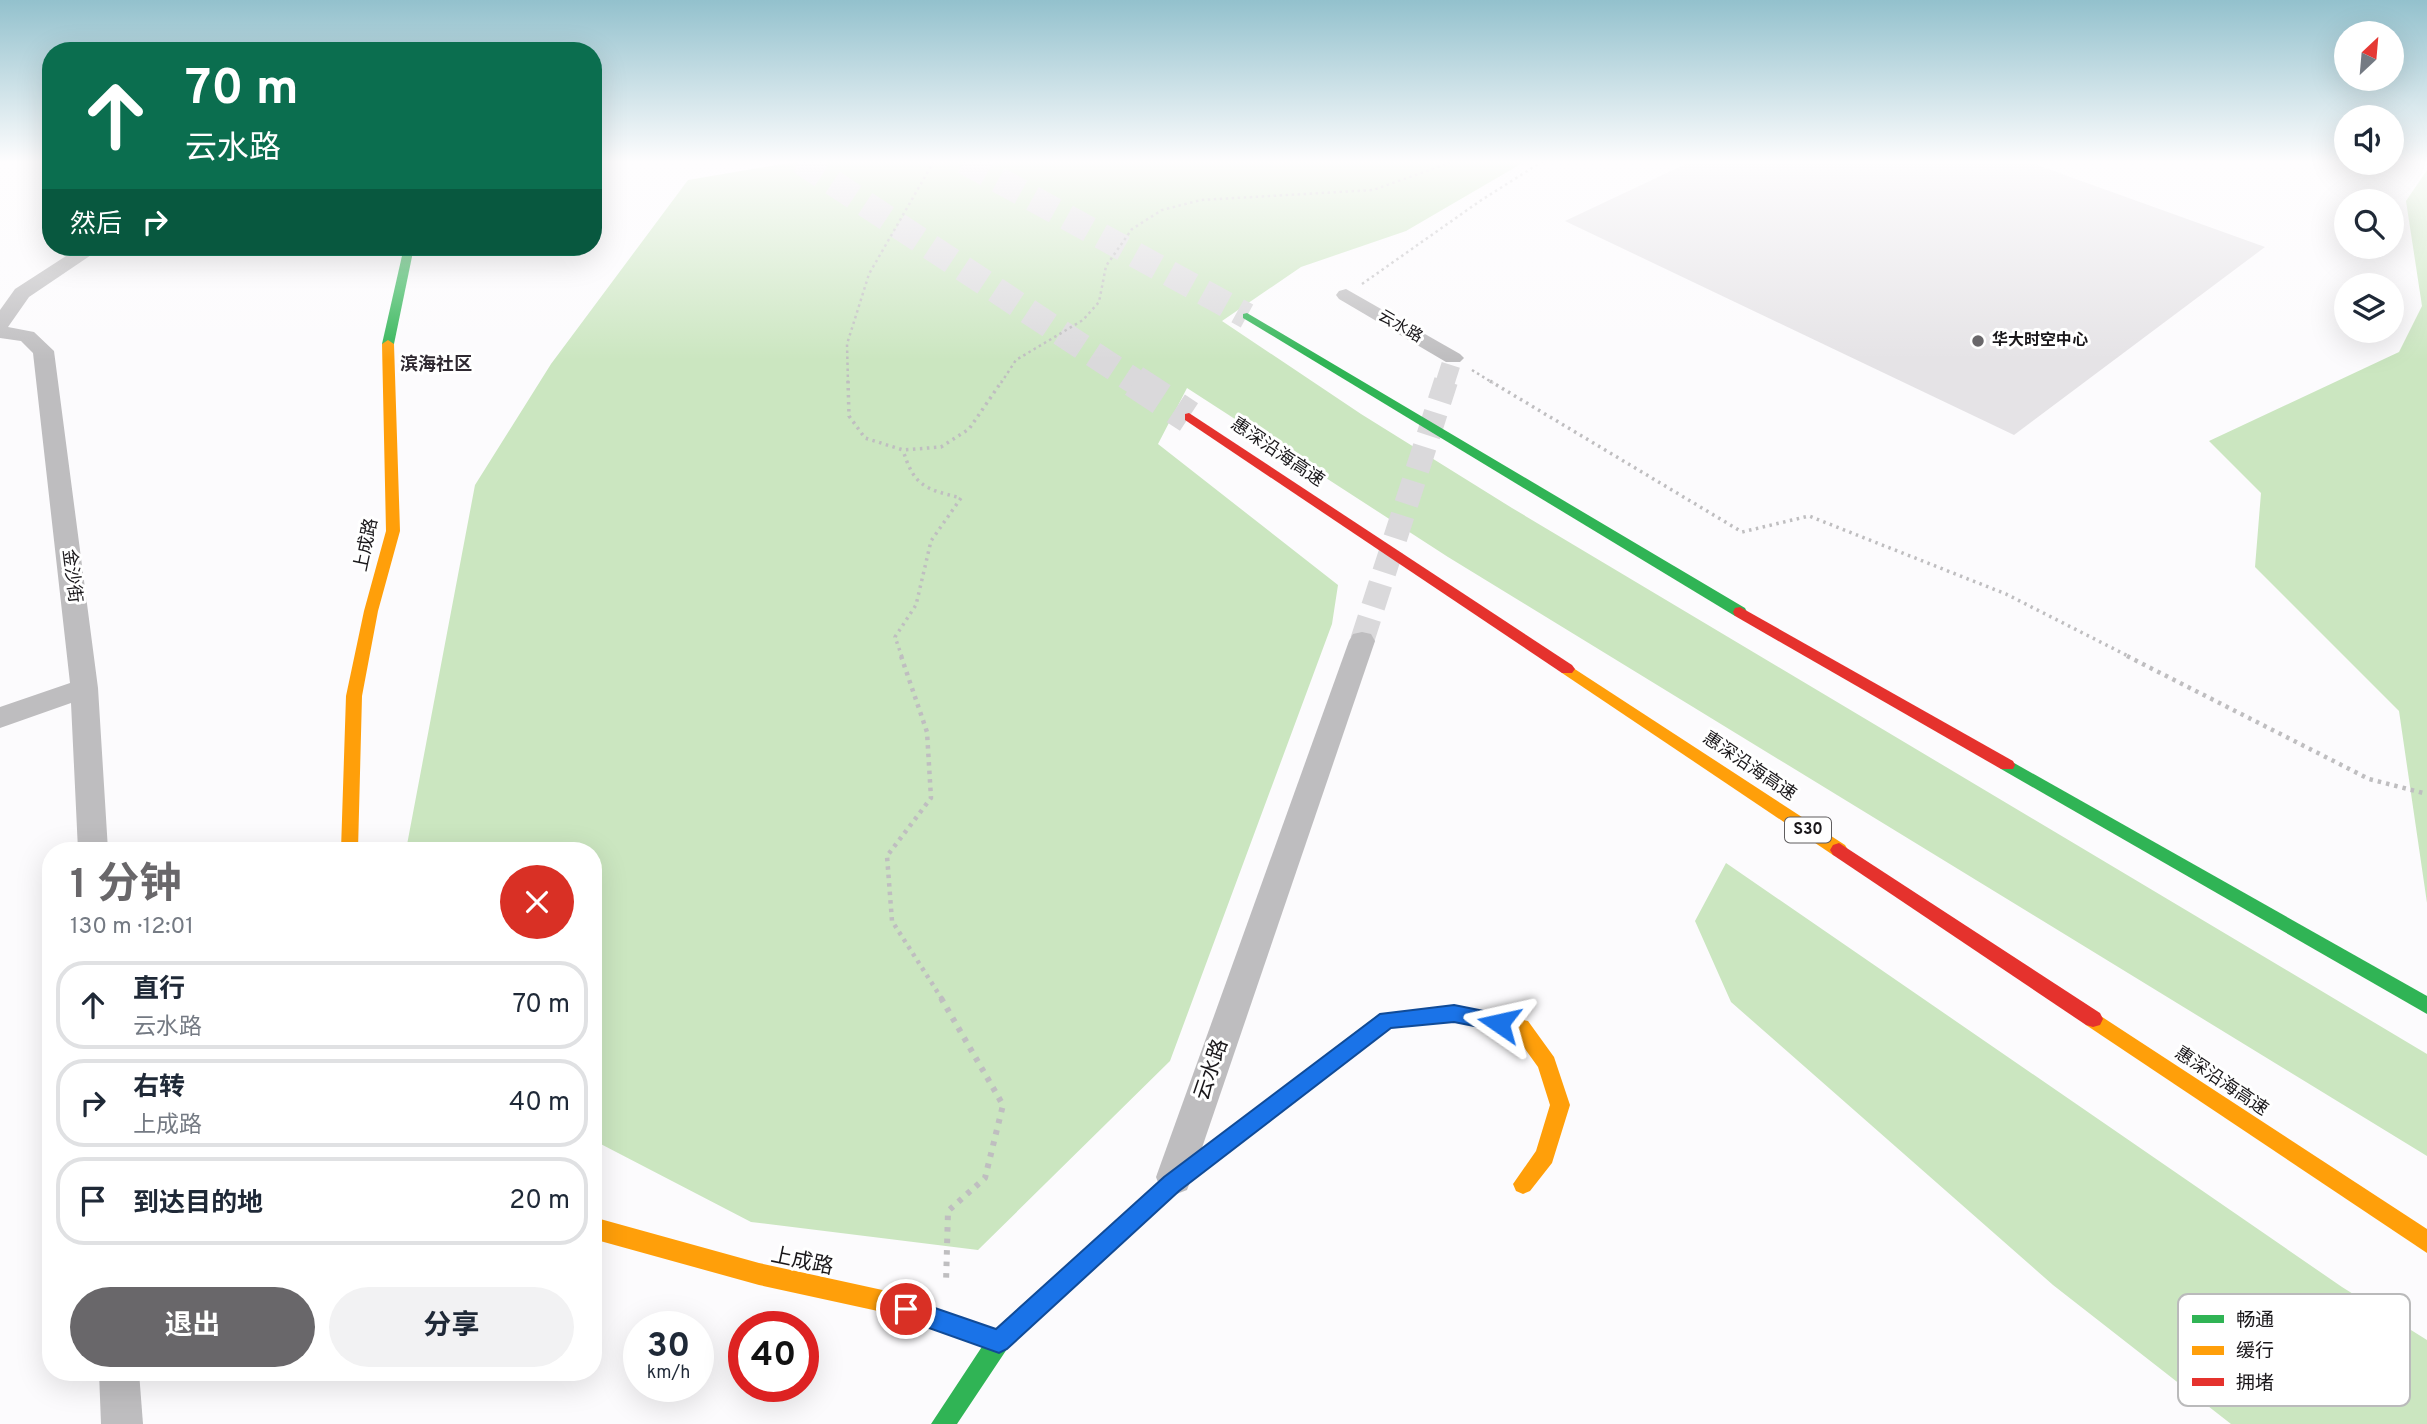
<!DOCTYPE html>
<html lang="zh">
<meta charset="utf-8">
<style>
:root{--surface:#fff;--page:#f2f2f3;--text:#1f2937;--muted:#747a83;--line:#e0e1e3;--accent:#69676a}
body{margin:0;font-family:Overpass,"Noto Sans SC",sans-serif;background:var(--page);color:var(--text);height:100vh;display:flex;flex-direction:column;font-size:26px;white-space:nowrap}
*{box-sizing:border-box;margin:0}
p{font-size:23px;color:var(--muted)}
.icon{flex:none;width:38px;height:38px;fill:none;stroke:currentColor;stroke-width:2;stroke-linecap:round;stroke-linejoin:round}
.map{position:relative;flex:1;overflow:hidden}
.panel{position:absolute;left:42px;top:842px;width:560px;height:539px;display:flex;flex-direction:column;background:var(--surface);border-radius:28px;box-shadow:0 7px 28px #0002}
.panel>*{flex:none}
.top-card{position:absolute;left:42px;top:42px;width:560px;height:214px;border-radius:28px;box-shadow:0 7px 28px #0002;background:#0b6e4f;color:#fff;overflow:hidden}
.needle{width:46px;rotate:26deg}
.tools{position:absolute;left:2334px;top:21px;display:grid;gap:14px}
.tools a{display:grid;place-items:center;width:70px;height:70px;border-radius:50%;background:var(--surface);box-shadow:0 7px 28px #0002;font-size:35px}
.speed{position:absolute;left:623px;top:1311px;display:flex;gap:14px;font-size:35px;font-weight:700;text-align:center}
.speed>*{display:grid;place-content:center;width:91px;height:91px;border-radius:50%;background:var(--surface);box-shadow:0 7px 28px #0002;line-height:1}
.speed small{font-size:18px;font-weight:400}
.speed .limit{border:10px solid #d22;background:#fff;color:#111}
.pin{position:absolute;display:grid;place-items:center;width:60px;height:60px;color:#fff;margin:-30px;border:4px solid #fff;border-radius:50%;box-shadow:0 2px 7px #0007}
.me{position:absolute;width:77px;margin:-38px;rotate:281deg;stroke-linejoin:round;filter:drop-shadow(0 0 5px #0008)}
.turn{display:flex;align-items:center;gap:24px;height:147px;padding:0 28px;font-size:32px}
.turn .icon{width:91px;height:91px;stroke-width:2.5}
.turn b{display:block;font-size:49px;line-height:60px}
.then{display:flex;align-items:center;height:66px;padding:0 28px;background:#0003;gap:14px;font-size:26px}
.round{display:grid;place-items:center;flex:none;width:74px;height:74px;border-radius:37px;background:var(--page)}
.summary{display:flex;align-items:center;justify-content:space-between;height:119px;padding:0 28px}
h1{font-size:42px;font-weight:700;line-height:52px;color:var(--accent)}
.primary-button{display:flex;gap:14px;margin-top:auto;padding:14px 28px}
.primary-button a{flex:1;height:80px;border-radius:42px;background:var(--accent);color:#fff;font-size:28px;font-weight:700;line-height:80px;text-align:center}
.primary-button a+a{background:var(--page);color:var(--text)}
ul{padding:0;list-style:none}
li{display:flex;align-items:center;gap:21px;height:88px;margin:0 14px 10px;padding:0 14px;border:4px solid var(--line);border-radius:28px}
li div{flex:1}
li b{display:block;font-size:26px}
li em{font-style:normal}
.map>svg:first-child{display:block}
</style>
<div class="map">
<svg width="2427" height="1424" viewBox="0 0 2427 1424">
<rect width="100%" height="100%" fill="#fcfbfd"/>
<g fill="#cbe6c0">
<polygon points="800,161 1526,161 1406,231 1301,267 1222,321 1361,414 1512,508 2427,1054 2427,1156 1448,557 1187,388 1158,444 1338,585 1332,624 1170,1061 978,1250 751,1222 593,1140 593,850 406,850 475,485 551,364 688,180"/>
<polygon points="2427,170 2427,903 2399,711 2255,567 2261,493 2209,441 2399,352 2422,306 2406,201"/>
<polygon points="1726,863 2342,1287 2427,1340 2427,1424 2231,1424 2053,1285 1731,1002 1695,921"/>
</g>
<polygon fill="#e5e3e6" points="1692,161 2026,161 2265,247 2014,435 1565,221"/>
<g fill="none" stroke-linecap="round" stroke-linejoin="round">
<polyline stroke="#dad9db" stroke-width="19" stroke-dasharray="19 10" stroke-linecap="butt" points="1445,383 1453,358"/>
<polyline stroke="#dad9db" stroke-width="24" stroke-dasharray="24 12" stroke-linecap="butt" points="1362,641 1446,381"/>
<g stroke="#dad9db" stroke-width="26" stroke-dasharray="26 13" stroke-linecap="butt">
<polyline points="800,161 1137,383"/>
<polyline points="964,161 1247,316"/>
</g>
<polyline stroke="#dad9db" stroke-width="33" stroke-dasharray="33 17" stroke-linecap="butt" points="1134,381 1189,417"/>
<g stroke="#bfbec0" stroke-width="2.5" stroke-dasharray="2.5 3.5" stroke-linecap="butt">
<polyline points="1362,284 1480,201 1543,161"/>
<polyline points="1472,370 1493,383"/>
<polyline points="848,383 847,344 869,274 934,161"/>
<polyline points="1001,383 1016,360 1083,320 1099,302 1106,266 1132,229 1162,210 1201,200 1373,190 1455,161"/>
</g>
<g stroke="#bfbec0" stroke-width="3.5" stroke-dasharray="2.5 4.5" stroke-linecap="butt">
<polyline points="848,381 849,416 865,438 903,450 941,447 969,429 1002,381"/>
<polyline points="1490,381 1742,532 1809,516 2006,594 2130,657"/>
<path d="M902,657L895,637L916,605L931,541L961,498C926,489 914,487 903,450"/>
</g>
<g stroke="#bfbec0" stroke-width="4.5" stroke-dasharray="3.5 5" stroke-linecap="butt">
<polyline points="901,656 927,732 931,798 887,856 892,921 942,999"/>
<polyline points="2127,656 2369,779 2427,794"/>
</g>
<polyline stroke="#bfbec0" stroke-width="6" stroke-dasharray="4.5 7" stroke-linecap="butt" points="941,998 1003,1105 985,1178 948,1211 946,1283"/>
<g fill="#bebdbf" fill-rule="evenodd">
<polygon points="80,247 103,247 29,297 8,327 34,332 54,351 98,688 108,850 78,850 71,703 0,728 0,707 70,683 33,353 21,341 0,338 0,310 15,289"/>
<polygon points="1346,289 1460,354 1464,358 1460,362 1446,362 1339,299 1336,295 1339,291"/>
<polygon points="1362,632 1371,634 1375,641 1192,1177 1187,1190 1174,1195 1161,1190 1156,1177 1349,641 1353,634"/>
<polygon points="99,1372 139,1372 143,1424 101,1424"/>
</g>
<g fill="#30b455" fill-rule="evenodd">
<polygon points="404,247 414,247 394,344 388,348 382,344"/>
<polygon points="1247,313 1745,608 1747,612 1745,616 1735,616 1243,318 1243,314"/>
<polygon points="2007,759 2427,996 2427,1014 2001,769 1999,765 2001,761"/>
<polygon points="1454,1006 1504,1016 1511,1018 1514,1024 1511,1030 1504,1032 1454,1022 1390,1028 1179,1191 1007,1349 957,1424 931,1424 991,1333 1165,1177 1379,1014"/>
</g>
<g fill="#ff9f0a" fill-rule="evenodd">
<polygon points="388,340 394,344 400,531 378,611 362,696 358,850 341,850 346,696 364,611 386,531 382,344"/>
<polygon points="1567,664 1845,845 1848,850 1845,855 1839,857 1833,855 1562,673 1559,669"/>
<polygon points="2093,1011 2427,1229 2427,1253 2086,1025 2083,1019 2086,1013"/>
<polygon points="1504,1016 1528,1021 1554,1057 1570,1105 1552,1163 1530,1191 1523,1194 1516,1191 1513,1184 1536,1151 1550,1105 1538,1067 1515,1035 1497,1030 1494,1024 1497,1018"/>
<polygon points="593,1217 759,1263 887,1291 999,1330 1007,1333 1010,1341 1007,1349 999,1352 887,1313 759,1285 593,1239"/>
</g>
<g fill="#e5322d" fill-rule="evenodd">
<polygon points="1189,413 1572,665 1575,669 1572,673 1562,673 1185,420 1185,414"/>
<polygon points="1740,607 2013,761 2015,765 2013,769 2001,769 1735,616 1733,612 1735,608"/>
<polygon points="1839,843 2100,1013 2103,1019 2100,1025 2093,1027 2086,1025 1833,855 1830,850 1833,845"/>
</g>
</g>
<linearGradient id="sky" x2="0" y2="1"><stop stop-color="#93c1cd"/><stop offset="0.45" stop-color="#fefdfe"/><stop offset="1" stop-color="#fefdfe" stop-opacity="0"/></linearGradient>
<rect width="2427" height="360" fill="url(#sky)"/>
<polygon fill="#1a73e8" stroke="#114b97" stroke-width="2" points="1454,1005 1499,1014 1506,1016 1508,1023 1506,1029 1499,1031 1454,1022 1391,1028 1179,1191 1007,1349 999,1353 898,1317 895,1309 898,1301 906,1298 996,1329 1164,1177 1380,1014"/>
<circle fill="#69676a" stroke="#fff" stroke-width="2.5" cx="1978" cy="341" r="7"/>
<g text-anchor="middle" dominant-baseline="central" stroke-width="6" stroke-linejoin="round" paint-order="stroke">
<g font-size="16" fill="#1a181b" stroke="#fff">
<text transform="translate(1400 327) rotate(30)">云水路</text>
</g>
<g font-size="16" font-weight="bold" fill="#1a181b" stroke="#fff" text-anchor="start">
<text x="1992" y="341">华大时空中心</text>
</g>
<rect fill="#fff" stroke="#5f5d5f" stroke-width="2" x="1785" y="817.5" width="46" height="25" rx="5"/>
<g font-size="16" font-weight="bold" fill="#1a181b">
<text x="1808" y="830">S30</text>
</g>
<g font-size="18" font-weight="bold" fill="#2f2931" stroke="#fff">
<text x="436" y="365">滨海社区</text>
</g>
<g font-size="18" fill="#1a181b" stroke="#fff">
<text transform="translate(1277 453) rotate(34)">惠深沿海高速</text>
<text transform="translate(367 545) rotate(-78)">上成路</text>
<text transform="translate(71 576) rotate(83)">金沙街</text>
<text transform="translate(1749 767) rotate(34)">惠深沿海高速</text>
<text transform="translate(2221 1082) rotate(34)">惠深沿海高速</text>
</g>
<g font-size="21" fill="#1a181b" stroke="#fff">
<text transform="translate(1212 1070) rotate(-71)">云水路</text>
<text transform="translate(802 1262) rotate(12)">上成路</text>
</g>
</g>
<rect x="2178" y="1294" width="232" height="112" rx="10" fill="#fff" stroke="#bababb" stroke-width="2"/>
<rect x="2192" y="1315" width="32" height="8" fill="#30b455"/>
<rect x="2192" y="1346" width="32" height="9" fill="#ff9f0a"/>
<rect x="2192" y="1378" width="32" height="8" fill="#e5322d"/>
<g font-size="19" fill="#1a181b">
<text x="2236" y="1326">畅通</text>
<text x="2236" y="1357">缓行</text>
<text x="2236" y="1389">拥堵</text>
</g>
</svg>
<div class="tools">
<a><svg class="needle" viewBox="-14 -14 28 28"><path d="M0-13l5 13h-10z" fill="#e53935"/><path d="M0 13l5-13h-10z" fill="#747a83"/></svg></a>
<a><svg class="icon" aria-label="sound" viewBox="0 0 24 24"><path d="M4 9h4l5-4v14l-5-4H4zM17 9q2 3 0 6"/></svg></a>
<a><svg class="icon" aria-label="search" viewBox="0 0 24 24"><circle cx="10" cy="10" r="6"/><path d="M15 15l6 6"/></svg></a>
<a><svg class="icon" aria-label="layers" viewBox="0 0 24 24"><path d="M12 4l9 5-9 5-9-5zM3 14l9 5 9-5"/></svg></a>
</div>
<div class="speed"><div>30<small>km/h</small></div><div class="limit">40</div></div>
<div class="pin" style="left:906px;top:1309px;background:#d93025"><svg class="icon" aria-label="arrive" viewBox="0 0 24 24"><path d="M6 21V4h12l-3 4 3 4H6"/></svg></div>
<svg class="me" style="left:1499px;top:1023px" viewBox="-20 -20 40 40"><path d="M0-17L14 15 0 8-14 15z" fill="#1a73e8" stroke="#fff" stroke-width="4"/></svg>
<div class="top-card">
<div class="turn"><svg class="icon" aria-label="ahead" viewBox="0 0 24 24"><path d="M12 20V5M6 11l6-6 6 6"/></svg><div><b>70 m</b>云水路</div></div>
<div class="then">然后<svg class="icon" aria-label="right" viewBox="0 0 24 24"><path d="M7 20v-9h11M14 6l5 5-5 5"/></svg></div>
</div>
<section class="panel">
<div class="summary"><div><h1>1 分钟</h1><p>130 m · 12:01</p></div><a class="round" style="background:#d93025;color:#fff"><svg class="icon" aria-label="close" viewBox="0 0 24 24"><path d="M6 6l12 12M18 6L6 18"/></svg></a></div>
<ul>
<li><svg class="icon" aria-label="ahead" viewBox="0 0 24 24"><path d="M12 20V5M6 11l6-6 6 6"/></svg><div><b>直行</b><p>云水路</p></div><em>70 m</em></li>
<li><svg class="icon" aria-label="right" viewBox="0 0 24 24"><path d="M7 20v-9h11M14 6l5 5-5 5"/></svg><div><b>右转</b><p>上成路</p></div><em>40 m</em></li>
<li><svg class="icon" aria-label="arrive" viewBox="0 0 24 24"><path d="M6 21V4h12l-3 4 3 4H6"/></svg><div><b>到达目的地</b></div><em>20 m</em></li>
</ul>
<div class="primary-button"><a>退出</a><a>分享</a></div>
</section>
</div>
